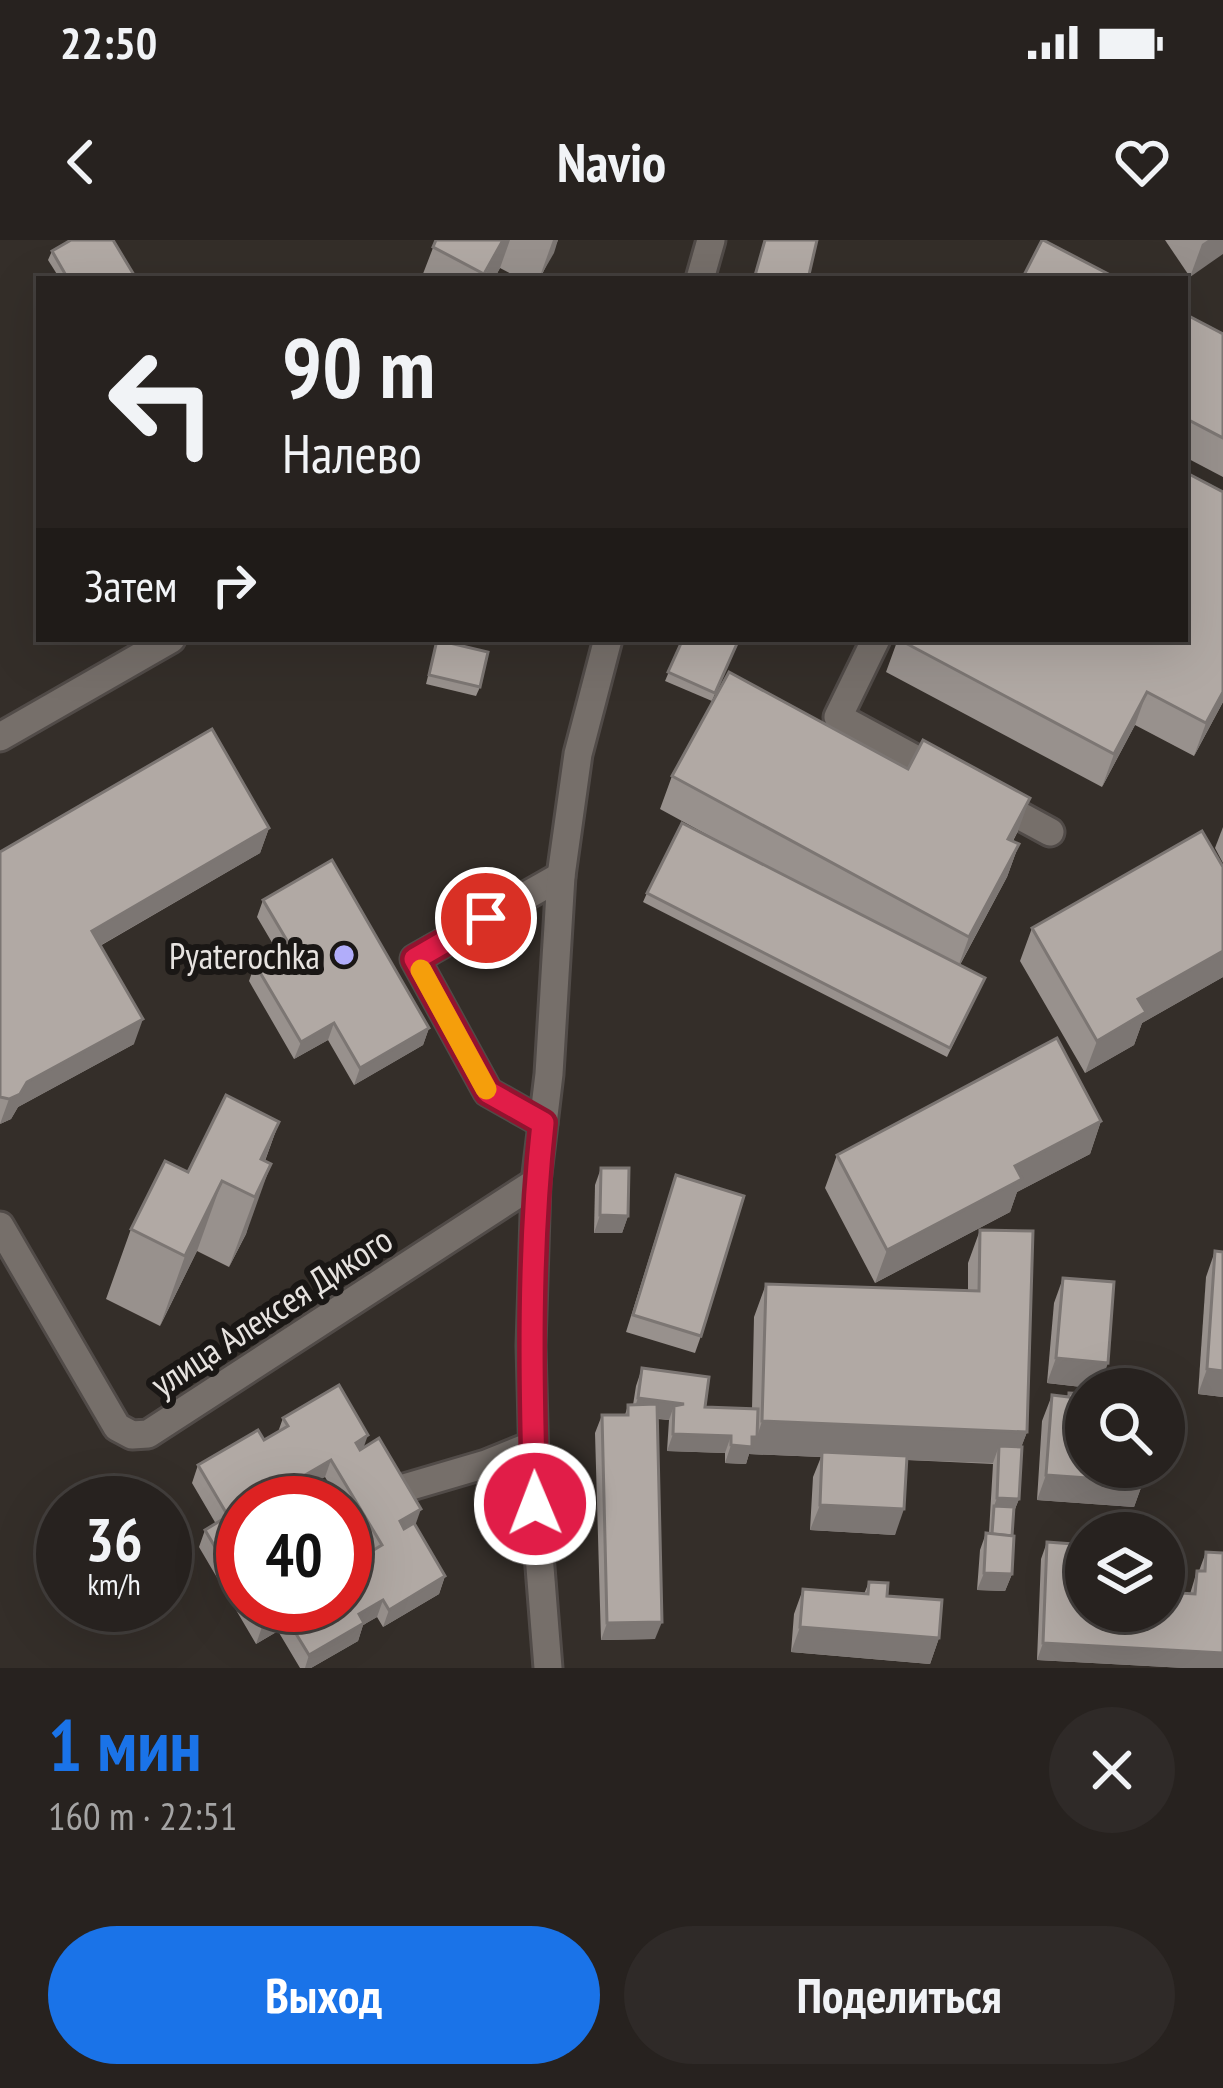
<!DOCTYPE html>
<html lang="ru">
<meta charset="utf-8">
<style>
:root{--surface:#27221f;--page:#2f2a28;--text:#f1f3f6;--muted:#a4a4a4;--line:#433f3d;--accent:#1a73e8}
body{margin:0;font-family:"PT Sans Narrow",sans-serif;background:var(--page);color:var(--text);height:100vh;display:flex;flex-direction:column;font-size:45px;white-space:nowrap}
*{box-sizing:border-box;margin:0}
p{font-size:39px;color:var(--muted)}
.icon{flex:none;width:66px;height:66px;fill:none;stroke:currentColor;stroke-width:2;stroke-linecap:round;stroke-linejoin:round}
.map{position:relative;height:1428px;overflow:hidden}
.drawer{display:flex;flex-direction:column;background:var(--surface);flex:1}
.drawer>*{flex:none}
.banner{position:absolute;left:36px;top:36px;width:1152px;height:366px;border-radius:0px;box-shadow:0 12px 48px #0002,0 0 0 3px var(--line);background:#27221f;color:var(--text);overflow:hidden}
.fabs{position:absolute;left:1065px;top:1128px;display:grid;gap:24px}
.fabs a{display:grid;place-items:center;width:120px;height:120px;border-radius:50%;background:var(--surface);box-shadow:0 12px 48px #0002,0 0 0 3px var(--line);font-size:60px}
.speed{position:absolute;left:36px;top:1236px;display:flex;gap:24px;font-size:60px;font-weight:700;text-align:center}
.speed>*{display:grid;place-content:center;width:156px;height:156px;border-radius:50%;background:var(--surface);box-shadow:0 12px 48px #0002,0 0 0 3px var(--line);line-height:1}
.speed small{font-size:30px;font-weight:400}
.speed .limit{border:18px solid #d22;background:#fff;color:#111}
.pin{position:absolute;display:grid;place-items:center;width:102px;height:102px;color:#fff;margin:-51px;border:6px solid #fff;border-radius:50%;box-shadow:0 3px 12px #0007}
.me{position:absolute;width:132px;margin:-66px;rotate:359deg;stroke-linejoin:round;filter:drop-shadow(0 0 9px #0008)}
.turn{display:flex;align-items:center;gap:42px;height:252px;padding:0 48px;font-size:54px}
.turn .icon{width:156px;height:156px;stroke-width:2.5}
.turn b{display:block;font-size:84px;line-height:102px}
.then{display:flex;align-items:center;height:114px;padding:0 48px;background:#0003;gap:24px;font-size:45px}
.round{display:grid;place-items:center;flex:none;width:126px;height:126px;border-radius:63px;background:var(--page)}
.summary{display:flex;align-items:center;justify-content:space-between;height:204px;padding:0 48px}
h1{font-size:72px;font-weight:600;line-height:90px;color:var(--accent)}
.action{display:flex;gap:24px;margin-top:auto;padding:24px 48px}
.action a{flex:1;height:138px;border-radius:72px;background:var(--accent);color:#fff;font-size:48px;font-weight:600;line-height:138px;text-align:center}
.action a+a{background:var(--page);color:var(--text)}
.status{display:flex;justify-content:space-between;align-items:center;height:84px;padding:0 60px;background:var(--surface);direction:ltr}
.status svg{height:33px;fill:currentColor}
header{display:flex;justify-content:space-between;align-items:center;height:156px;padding:0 48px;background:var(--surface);font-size:54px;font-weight:600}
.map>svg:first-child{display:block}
</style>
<div class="status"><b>22:50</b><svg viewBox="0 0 49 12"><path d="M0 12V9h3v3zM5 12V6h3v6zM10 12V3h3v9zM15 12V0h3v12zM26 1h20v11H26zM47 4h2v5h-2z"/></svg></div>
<header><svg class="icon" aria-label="back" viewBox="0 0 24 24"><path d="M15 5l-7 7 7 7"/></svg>Navio<svg class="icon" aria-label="heart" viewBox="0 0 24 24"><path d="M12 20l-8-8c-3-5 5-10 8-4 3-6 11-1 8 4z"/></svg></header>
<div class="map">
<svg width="1223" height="1428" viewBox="0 0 1223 1428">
<rect width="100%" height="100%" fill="#342e29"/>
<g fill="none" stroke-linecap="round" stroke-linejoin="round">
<defs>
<g id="minor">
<polyline points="700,39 711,0"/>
<polyline points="876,399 838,477 943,534"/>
<polyline points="0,497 171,399"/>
<polyline points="993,561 1050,592"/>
<polyline points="543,883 488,852 415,719 561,636"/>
<polyline points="0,986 117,1187 132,1195 148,1194 536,942"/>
<polyline points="394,1251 486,1224 533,1205"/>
<polyline points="345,1279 349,1277"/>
<polyline points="548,1428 535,1264 531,1106 536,942 549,834 561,636 578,514 608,399"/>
</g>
</defs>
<use href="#minor" stroke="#514b48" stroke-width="33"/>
<use href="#minor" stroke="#766f6a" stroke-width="27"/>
</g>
<g fill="#98918d" fill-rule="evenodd">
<polygon points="436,0 558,0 540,39 521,39 500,28 494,39 421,39"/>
<polygon points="1165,0 1223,0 1190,37"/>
<polygon points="52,11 134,35 132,39 60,39 48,20"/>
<polygon points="1185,74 1223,94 1223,237 1185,217"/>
<polygon points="1223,252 1223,462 1194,516 1135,485 1102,547 886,432 898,399"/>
<polygon points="683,399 739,399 712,461 665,441"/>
<polygon points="437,400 480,447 476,456 426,444"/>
<polygon points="672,536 1018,591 1013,601 1019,604 1007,637 960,725 985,738 947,817 643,662 647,653 735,610 660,569"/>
<polygon points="1223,587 1223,623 1215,608"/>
<polygon points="269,588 260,613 100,706 134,804 18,867 11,879 0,884 0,612"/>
<polygon points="1223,627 1223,737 1142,783 1134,805 1085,833 1020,721 1032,688"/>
<polygon points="263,660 429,788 423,805 354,845 328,800 294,819 249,741 255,724 277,711 257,677"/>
<polygon points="1101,881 1090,914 1017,952 1010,972 875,1043 825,948 837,915"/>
<polygon points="279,882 265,921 246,994 229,1027 197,1011 160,1086 106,1059 131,989 188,932"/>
<polygon points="601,928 628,976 622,993 594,993 595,945"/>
<polygon points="670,952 701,1096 695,1113 626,1092"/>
<polygon points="980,990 1027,1192 1021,1207 1019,1259 1013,1274 1012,1334 1005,1351 977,1350 980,1310 986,1293 989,1293 993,1224 907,1220 895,1295 810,1290 813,1237 821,1217 749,1214 746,1224 725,1223 725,1213 667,1211 669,1180 657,1179 655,1399 601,1400 595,1193 602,1175 625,1175 628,1165 633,1165 636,1146 642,1128 705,1167 752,1169 754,1077 766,1044 968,1050 968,1023"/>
<polygon points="1215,1011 1223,1157 1198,1154 1206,1037"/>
<polygon points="1063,1038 1099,1149 1047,1143 1054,1063"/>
<polygon points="1069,1153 1143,1242 1134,1267 1037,1260 1042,1181 1052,1155 1068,1156"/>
<path d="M283,1178L364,1208L415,1285L445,1336L439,1354L383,1387L377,1377L363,1385L358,1401L311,1428H300L278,1391L256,1404L199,1307L205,1290L216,1284L192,1243L198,1225L264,1200L278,1192ZM325,1237L340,1263H345V1271L369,1312L345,1365H243V1263Z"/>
<polygon points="1047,1302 1086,1371 1190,1354 1197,1331 1199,1331 1206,1312 1223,1428 1185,1428 1037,1420 1041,1319"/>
<polygon points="869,1342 939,1398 930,1424 791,1412 794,1374 803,1349 864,1354"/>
</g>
<g fill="#7c7673">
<polygon points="503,0 510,0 500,28 494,39 483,39"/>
<polygon points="553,0 558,0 554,13 539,39"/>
<polygon points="1208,0 1223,0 1223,14 1190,37 1202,4"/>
<polygon points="1147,452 1135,485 1102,547 1114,514"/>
<polygon points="1223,452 1223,462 1194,516 1206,483"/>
<polygon points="1030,558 1018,591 996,632 1008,599"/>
<polygon points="269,588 260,613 82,716 92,691"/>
<polygon points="1019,604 1007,637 957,730 969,697"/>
<polygon points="1223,711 1223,737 1142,783 1134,805 1085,833 1097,801 1138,759"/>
<polygon points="143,779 134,804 18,867 11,879 0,884 9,859 27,842"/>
<polygon points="334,783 328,800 294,819 301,802"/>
<polygon points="429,788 423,805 354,845 360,828"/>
<polygon points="1101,881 1090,914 1017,952 1010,972 875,1043 887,1010 1015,926"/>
<polygon points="279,882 252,956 261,919"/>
<polygon points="271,924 246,994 229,1027 255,957"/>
<polygon points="222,941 197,1011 160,1086 185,1016"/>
<polygon points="600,975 628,976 622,993 594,993"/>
<polygon points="1056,1118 1108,1123 1099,1149 1047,1143"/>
<polygon points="1207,1129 1223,1131 1223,1157 1198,1154"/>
<polygon points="638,1158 684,1164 674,1166 669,1180 632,1175"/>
<polygon points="762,1181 1027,1192 1015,1224 999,1206 993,1223 822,1217 822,1212 821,1217 749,1214 746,1224 725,1223 731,1205 757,1197"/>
<polygon points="673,1194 731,1196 725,1213 667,1211"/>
<polygon points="368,1195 362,1212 356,1203"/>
<polygon points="331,1220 325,1237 280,1263 257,1263"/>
<polygon points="1046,1235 1143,1242 1134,1267 1037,1260"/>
<polygon points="997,1258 1019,1259 1012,1276 994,1266"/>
<polygon points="820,1265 904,1269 895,1295 810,1290"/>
<polygon points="421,1269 415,1286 393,1299 400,1281"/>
<polygon points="984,1333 1012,1334 1005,1351 977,1350"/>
<polygon points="445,1336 439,1354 383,1387 389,1370"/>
<polygon points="383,1360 377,1377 363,1385 358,1401 311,1428 305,1428 309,1415 359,1374"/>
<polygon points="284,1374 278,1391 256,1404 262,1387"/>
<polygon points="662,1382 655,1399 601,1400 607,1383"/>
<polygon points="800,1387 939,1398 930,1424 791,1412"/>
<polygon points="1043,1403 1223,1413 1223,1428 1185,1428 1037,1420"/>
</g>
<g fill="#b1a9a4" stroke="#7c7673" stroke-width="3">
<polygon points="71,0 113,0 134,35 126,39 68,39 52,11"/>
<polygon points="436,0 503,0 484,34 433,7"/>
<polygon points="765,0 817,0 808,39 754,39"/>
<polygon points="1042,0 1043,0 1118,39 1022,39"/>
<polygon points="1185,74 1223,94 1223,198 1185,178"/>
<polygon points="1185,232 1223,252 1223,452 1206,483 1147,452 1114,514 898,399 1185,399"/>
<polygon points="683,399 739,399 715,453 668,432"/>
<polygon points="437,400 488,412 480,447 429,435"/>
<polygon points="729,432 908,529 923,500 1030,558 1008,599 1019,604 969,697 672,536"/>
<polygon points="212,489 269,588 92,691 143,779 27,842 20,854 9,859 0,857 0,612"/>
<polygon points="682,583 985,738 950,808 647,653"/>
<polygon points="1202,591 1223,627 1223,711 1138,759 1146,772 1097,801 1032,688"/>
<polygon points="332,620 429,788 360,828 334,783 301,802 255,724 289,704 263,660"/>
<polygon points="1057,798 1101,881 1015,926 1022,939 887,1010 837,915"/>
<polygon points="226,855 279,882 261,919 271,924 255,957 222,941 185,1016 131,989 165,921 188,932"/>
<polygon points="601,928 629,928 628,976 600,975"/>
<polygon points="676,935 744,956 701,1096 633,1075"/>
<polygon points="980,990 1033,991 1027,1192 762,1181 766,1044 979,1051"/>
<polygon points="1215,1011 1223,1012 1223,1131 1207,1129"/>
<polygon points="1063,1038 1114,1042 1108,1123 1056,1118"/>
<polygon points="642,1128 709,1137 705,1167 758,1169 757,1197 752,1197 752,1207 731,1205 731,1196 673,1194 674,1166 684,1164 638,1158"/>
<polygon points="339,1145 368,1195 356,1203 360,1210 379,1198 421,1269 400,1281 404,1289 414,1283 445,1336 389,1370 383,1360 359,1374 364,1383 309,1415 284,1374 262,1387 249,1365 345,1365 345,1327 382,1305 331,1220 257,1263 243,1263 243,1354 205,1290 228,1276 198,1225 258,1190 264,1200 288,1186 283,1178"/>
<polygon points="1069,1153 1086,1154 1086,1227 1144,1227 1143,1242 1046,1235 1052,1155 1069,1157"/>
<polygon points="657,1164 662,1382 607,1383 602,1175 628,1175 628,1165"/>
<polygon points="999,1206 1022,1207 1019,1259 997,1258"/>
<polygon points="822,1212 907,1216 904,1269 820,1265"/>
<polygon points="994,1266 1014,1267 1012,1296 992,1294"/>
<polygon points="986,1293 1014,1296 1012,1334 984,1333"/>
<polygon points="1047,1302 1086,1305 1086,1371 1164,1371 1164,1352 1195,1354 1197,1331 1205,1331 1206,1312 1223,1313 1223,1413 1043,1403"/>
<polygon points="869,1342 888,1343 887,1356 942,1360 939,1398 800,1387 803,1349 868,1354"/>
</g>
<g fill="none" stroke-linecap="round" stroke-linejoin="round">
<defs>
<path id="route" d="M486,678L415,719L488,852L543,883C529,1010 531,1137 535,1264"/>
</defs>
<use href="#route" stroke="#92132f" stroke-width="30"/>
<use href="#route" stroke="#e11d48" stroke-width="21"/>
<polyline stroke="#f59e0b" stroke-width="21" points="421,730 486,849"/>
</g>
<circle fill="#b1adfa" stroke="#1a1715" stroke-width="4.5" cx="344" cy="715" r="12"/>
<g text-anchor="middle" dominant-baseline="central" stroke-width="12" stroke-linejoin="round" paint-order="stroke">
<g font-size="36" fill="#e7e3e0" stroke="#1a1715" text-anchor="end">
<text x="320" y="715">Pyaterochka</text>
</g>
<g font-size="36" fill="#e7e3e0" stroke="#1a1715">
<text transform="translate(271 1071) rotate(-33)">улица Алексея Дикого</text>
</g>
</g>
</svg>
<div class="fabs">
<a><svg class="icon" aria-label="search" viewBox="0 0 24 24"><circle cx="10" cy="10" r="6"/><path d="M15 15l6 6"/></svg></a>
<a><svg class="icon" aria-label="layers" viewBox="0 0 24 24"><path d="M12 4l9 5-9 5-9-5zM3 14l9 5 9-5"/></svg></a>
</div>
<div class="speed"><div>36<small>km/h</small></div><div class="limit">40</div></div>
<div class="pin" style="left:486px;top:678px;background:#d93025"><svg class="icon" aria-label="arrive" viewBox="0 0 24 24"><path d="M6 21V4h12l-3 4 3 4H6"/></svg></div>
<svg class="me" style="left:535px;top:1264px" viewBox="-20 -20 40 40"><circle r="17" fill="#e11d48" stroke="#fff" stroke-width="3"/><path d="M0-11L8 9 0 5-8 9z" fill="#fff"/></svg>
<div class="banner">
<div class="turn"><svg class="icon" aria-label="left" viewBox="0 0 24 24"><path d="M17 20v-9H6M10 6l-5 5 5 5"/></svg><div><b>90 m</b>Налево</div></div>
<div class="then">Затем<svg class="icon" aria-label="right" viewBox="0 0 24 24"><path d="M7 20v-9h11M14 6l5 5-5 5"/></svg></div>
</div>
</div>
<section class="drawer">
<div class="summary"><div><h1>1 мин</h1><p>160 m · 22:51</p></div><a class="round"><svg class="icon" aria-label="close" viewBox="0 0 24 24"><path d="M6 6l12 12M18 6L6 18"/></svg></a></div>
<div class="action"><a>Выход</a><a>Поделиться</a></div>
</section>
